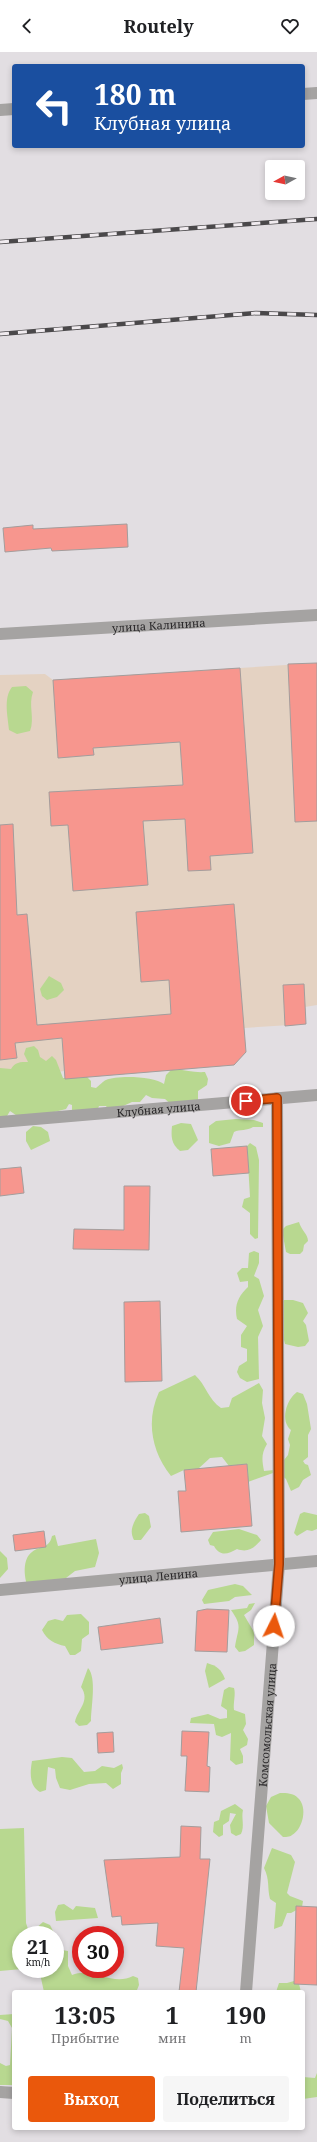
<!DOCTYPE html>
<html lang="ru">
<meta charset="utf-8">
<style>
:root{--surface:#fff;--page:#f6f6f6;--text:#202124;--muted:#757577;--accent:#ea580c}
body{margin:0;font-family:"Noto Serif",serif;background:var(--page);color:var(--text);height:100vh;display:flex;flex-direction:column;font-size:15px;white-space:nowrap}
*{box-sizing:border-box;margin:0}
p{font-size:13px;color:var(--muted)}
.icon{flex:none;width:22px;height:22px;fill:none;stroke:currentColor;stroke-width:2;stroke-linecap:round;stroke-linejoin:round}
.map{position:relative;flex:1;overflow:hidden}
.sheet{position:absolute;left:12px;top:1938px;width:293px;height:140px;display:flex;flex-direction:column;background:var(--surface);border-radius:4px;box-shadow:0 2px 6px #0003}
.sheet>*{flex:none}
.hud{position:absolute;left:12px;top:12px;width:293px;height:84px;border-radius:4px;box-shadow:0 2px 6px #0003;background:#1a4fa0;color:#fff;overflow:hidden}
.needle{width:26px;rotate:262deg}
.buttons{position:absolute;left:265px;top:108px;display:grid;gap:8px}
.buttons a{display:grid;place-items:center;width:40px;height:40px;border-radius:4px;background:var(--surface);box-shadow:0 2px 6px #0003;font-size:20px}
.speed{position:absolute;left:12px;top:1874px;display:flex;gap:8px;font-size:20px;font-weight:700;text-align:center}
.speed>*{display:grid;place-content:center;width:52px;height:52px;border-radius:50%;background:var(--surface);box-shadow:0 2px 6px #0003;line-height:1}
.speed small{font-size:10px;font-weight:400}
.speed .limit{border:6px solid #d22;background:#fff;color:#111}
.pin{position:absolute;display:grid;place-items:center;width:34px;height:34px;color:#fff;margin:-17px;border:2px solid #fff;border-radius:50%;box-shadow:0 1px 4px #0007}
.me{position:absolute;width:44px;margin:-22px;rotate:4deg;stroke-linejoin:round;filter:drop-shadow(0 0 3px #0008)}
.turn{display:flex;align-items:center;gap:14px;height:84px;padding:0 16px;font-size:18px}
.turn .icon{width:52px;height:52px;stroke-width:2.5}
.turn b{display:block;font-size:28px;line-height:34px}
.eta{display:flex;justify-content:space-evenly;align-items:center;height:68px;text-align:center}
.eta b{font-size:24px;font-weight:700;line-height:28px}
.cta{display:flex;gap:8px;margin-top:auto;padding:8px 16px}
.cta a{flex:1;height:46px;border-radius:4px;background:var(--accent);color:#fff;font-size:16px;font-weight:700;line-height:46px;text-align:center}
.cta a+a{background:var(--page);color:var(--text)}
header{display:flex;justify-content:space-between;align-items:center;height:52px;padding:0 16px;background:var(--surface);font-size:18px;font-weight:700}
.map>svg:first-child{display:block}
</style>
<header><svg class="icon" aria-label="back" viewBox="0 0 24 24"><path d="M15 5l-7 7 7 7"/></svg>Routely<svg class="icon" aria-label="heart" viewBox="0 0 24 24"><path d="M12 20l-8-8c-3-5 5-10 8-4 3-6 11-1 8 4z"/></svg></header>
<div class="map">
<svg width="317" height="2090" viewBox="0 0 317 2090">
<rect width="100%" height="100%" fill="#e2dee2"/>
<polygon fill="#e4d2c2" points="317,611 317,953 305,955 306,972 244,976 246,1000 234,1013 65,1027 65,1019 0,1025 0,623 45,622 53,628"/>
<g fill="#b8d890">
<path d="M26,634L33,640C28,653 35,666 30,679L17,682L9,678C8,665 3,646 12,635Z"/>
<polygon points="49,924 61,931 64,938 57,945 47,948 42,944 40,937"/>
<path d="M34,994L38,998L40,1005L46,1009L52,1004L56,1008L63,1026L87,1025L91,1029V1035L96,1036C99,1034 103,1029 106,1028C117,1023 154,1024 164,1032L166,1023L171,1018C184,1017 193,1021 205,1020L208,1027L207,1033L198,1039V1049L174,1055L165,1047L152,1046L146,1043L140,1050H132L110,1060L106,1054H99L96,1062L79,1063L72,1058V1053L69,1052L66,1057L23,1068L10,1059L7,1064L0,1067V1016L11,1017C15,1010 20,1010 28,1010L24,1002L26,996Z"/>
<path d="M236,1067L254,1068L263,1071V1075H253C247,1079 240,1077 234,1080L230,1091L219,1094L209,1091V1074L216,1069Z"/>
<path d="M181,1071L191,1072L198,1088L188,1098L180,1099C171,1092 171,1084 172,1074Z"/>
<polygon points="33,1074 41,1075 48,1080 50,1089 31,1098 26,1089 26,1080"/>
<polygon points="250,1091 256,1095 259,1108 258,1186 255,1187 250,1182 250,1161 242,1155 244,1147 250,1145 247,1094"/>
<path d="M299,1170C301,1178 308,1182 308,1189L304,1193L303,1199L300,1202H290L286,1200L282,1178L286,1174Z"/>
<path d="M254,1199L259,1201V1211L254,1224L259,1227L264,1244L258,1258L263,1274L258,1285L259,1327L247,1330L240,1326L237,1320L239,1314L247,1309V1297L241,1295V1283L247,1274L237,1267C234,1254 238,1244 248,1235V1229L240,1230L237,1221L242,1216H248L249,1201Z"/>
<polygon points="284,1248 293,1248 303,1251 308,1261 303,1269 306,1273 309,1289 305,1294 298,1295 285,1292 283,1284 281,1252"/>
<path d="M195,1323C206,1333 208,1347 221,1356L229,1355L232,1346L259,1331L263,1338L262,1351L265,1366L262,1384L267,1392C261,1402 262,1408 264,1419L274,1418L273,1421L248,1430L247,1412L229,1414L222,1405L210,1406L198,1417L184,1418L171,1424C151,1399 146,1368 159,1340Z"/>
<path d="M297,1340L303,1342L307,1352L311,1377L308,1383V1405L303,1409L305,1412L308,1413L311,1423L303,1428L299,1435L291,1439L286,1427L281,1423L284,1408L288,1403L290,1393L288,1387L291,1378C280,1369 286,1348 297,1340Z"/>
<polygon points="304,1460 317,1463 317,1477 312,1479 307,1478 297,1484 294,1481 300,1462"/>
<path d="M145,1461L149,1464L151,1475L141,1488H134C129,1479 133,1471 139,1462Z"/>
<path d="M239,1477L257,1483L261,1488C254,1496 248,1501 237,1497C228,1502 220,1505 214,1494L210,1493L208,1488L213,1480Z"/>
<path d="M55,1483L58,1494L96,1487L99,1501L95,1515L75,1519L57,1533L28,1535C24,1526 22,1507 32,1500C41,1493 49,1497 52,1484Z"/>
<polygon points="0,1499 7,1506 8,1517 0,1526"/>
<polygon points="235,1532 243,1534 252,1543 235,1545 229,1549 204,1552 202,1548 208,1538"/>
<path d="M255,1551L251,1558L244,1563L254,1580V1593L245,1599L239,1600L235,1595C238,1576 243,1575 231,1558L247,1556L249,1552Z"/>
<path d="M81,1562L89,1570V1582L82,1587L81,1599L75,1603H70L65,1594C55,1592 47,1588 42,1578L48,1569L55,1567L63,1569L67,1563Z"/>
<path d="M207,1611C217,1614 221,1617 225,1627L209,1636L205,1619Z"/>
<path d="M88,1616C97,1626 91,1655 91,1669L87,1673L79,1674L75,1670C77,1658 91,1649 81,1635Z"/>
<path d="M229,1635L234,1636C236,1642 233,1651 234,1658L245,1662L246,1672L243,1678L248,1687L247,1693L240,1697L243,1704V1711L236,1713L230,1708L231,1681L222,1685L216,1683L214,1672L190,1671L191,1666L208,1662L220,1667L227,1666V1658L221,1654L224,1638Z"/>
<path d="M62,1705L72,1706L84,1720L95,1719L102,1714L114,1716L122,1712L123,1716L121,1721V1732L113,1737L106,1731L89,1732L70,1738L60,1736L56,1726L55,1717L48,1715L46,1738L40,1740C29,1734 30,1720 32,1709Z"/>
<path d="M280,1741C287,1741 293,1741 298,1746C308,1755 303,1777 292,1783C290,1785 285,1785 283,1785L269,1771L266,1754L271,1745Z"/>
<path d="M235,1752L243,1758C241,1766 245,1774 241,1782L236,1784L231,1781L230,1773L236,1762L230,1761L229,1769L223,1773V1783L219,1785L213,1780L214,1770L219,1768L221,1759Z"/>
<polygon points="24,1776 26,1871 30,1883 21,1883 22,1917 0,1919 0,1777"/>
<path d="M272,1796L291,1803L295,1810L287,1841L290,1844L303,1849L302,1855L291,1861H287L282,1874L274,1877L276,1851L270,1847C267,1835 270,1828 264,1816Z"/>
<polygon points="64,1852 73,1858 76,1854 95,1856 98,1866 56,1869 55,1860 58,1853"/>
<polygon points="43,1870 50,1873 55,1883 34,1883 34,1878"/>
<path d="M62,1898L68,1899V1914L72,1923C93,1914 112,1935 133,1924L138,1926L139,1933L137,1938L44,1940L39,1917H55V1899Z"/>
<polygon points="294,1929 294,1932 299,1932 301,1940 276,1940 279,1931 287,1931"/>
<polygon points="14,1962 14,2033 0,2033 0,2011 6,2014 10,2013 12,1976 8,1969 0,1967 0,1963"/>
<polygon points="317,2021 317,2045 303,2047 303,2025 315,2026"/>
</g>
<g fill="#f7968e" stroke="#a39d9c">
<polygon points="127,472 128,495 52,499 51,496 5,500 3,476 33,473 33,477"/>
<polygon points="317,611 317,769 295,770 288,612"/>
<polygon points="240,616 253,801 210,804 211,818 188,819 185,767 143,769 148,833 73,839 68,773 51,774 49,740 183,733 180,690 93,696 94,703 58,706 53,628"/>
<polygon points="13,772 17,863 27,862 37,973 171,962 169,928 141,930 136,860 234,852 246,1000 234,1013 65,1027 62,986 15,991 17,1006 0,1008 0,773"/>
<polygon points="304,932 306,972 285,974 283,933"/>
<polygon points="247,1094 249,1121 213,1124 211,1097"/>
<polygon points="21,1115 24,1141 0,1144 0,1117"/>
<polygon points="124,1134 150,1134 149,1198 73,1197 74,1177 124,1178"/>
<polygon points="160,1249 162,1329 125,1330 124,1250"/>
<polygon points="247,1412 252,1474 181,1480 178,1439 186,1439 184,1418"/>
<polygon points="44,1479 46,1495 15,1499 13,1483"/>
<polygon points="207,1557 229,1558 227,1600 195,1599 197,1559"/>
<polygon points="160,1566 163,1591 101,1598 98,1575"/>
<polygon points="182,1679 209,1680 207,1714 210,1715 209,1740 185,1739 187,1704 181,1704"/>
<polygon points="113,1680 114,1700 98,1701 97,1681"/>
<polygon points="181,1774 201,1775 200,1807 210,1807 196,1940 179,1940 184,1896 156,1894 158,1871 122,1873 121,1864 112,1865 104,1808 180,1805"/>
<polygon points="296,1854 317,1855 317,1933 294,1932"/>
</g>
<g fill="none" stroke-linecap="round" stroke-linejoin="round">
<g stroke="#a5a3a2" stroke-width="12">
<polyline points="303,42 317,41"/>
<polyline points="0,58 14,57"/>
<path id="s1" d="M0,1070L317,1043"/>
<path id="s2" d="M0,1538L317,1509"/>
<path id="s3" d="M246,1940L279,1512L277,1046"/>
<polyline points="0,2040 14,2041"/>
</g>
<path stroke="#a5a3a2" stroke-width="12" id="s4" d="M0,582L317,563"/>
<defs>
<g id="rail">
<polyline points="0,190 317,167"/>
<polyline points="0,282 256,261 317,263"/>
</g>
</defs>
<use href="#rail" stroke="#4a484a" stroke-width="4.5"/>
<use href="#rail" stroke="#f0ebef" stroke-width="3" stroke-dasharray="9" stroke-linecap="butt"/>
</g>
<g fill="none" stroke-linecap="round" stroke-linejoin="round">
<defs>
<polyline id="route" points="246,1049 277,1046 279,1512 274,1574"/>
</defs>
<use href="#route" stroke="#983908" stroke-width="10"/>
<use href="#route" stroke="#ea580c" stroke-width="7"/>
</g>
<g text-anchor="middle" dominant-baseline="central" stroke-width="3" stroke-linejoin="round" paint-order="stroke">
<g font-size="11" fill="#282628" stroke="#f0ebef">
<text stroke="none"><textPath href="#s4" startOffset="159">улица Калинина</textPath></text>
<text stroke="none"><textPath href="#s1" startOffset="159">Клубная улица</textPath></text>
<text stroke="none"><textPath href="#s2" startOffset="159">улица Ленина</textPath></text>
<text stroke="none"><textPath href="#s3" startOffset="268">Комсомольская улица</textPath></text>
</g>
</g>
</svg>
<div class="buttons">
<a><svg class="needle" viewBox="-14 -14 28 28"><path d="M0-13l5 13h-10z" fill="#e53935"/><path d="M0 13l5-13h-10z" fill="#757577"/></svg></a>
</div>
<div class="speed"><div>21<small>km/h</small></div><div class="limit">30</div></div>
<div class="pin" style="left:246px;top:1049px;background:#d93025"><svg class="icon" aria-label="arrive" viewBox="0 0 24 24"><path d="M6 21V4h12l-3 4 3 4H6"/></svg></div>
<svg class="me" style="left:274px;top:1574px" viewBox="-20 -20 40 40"><circle r="19" fill="#fff"/><path d="M0-13L10 11 0 6-10 11z" fill="#ea580c"/></svg>
<div class="hud">
<div class="turn"><svg class="icon" aria-label="left" viewBox="0 0 24 24"><path d="M17 20v-9H6M10 6l-5 5 5 5"/></svg><div><b>180 m</b>Клубная улица</div></div>
</div>
<section class="sheet">
<div class="eta">
<div><b>13:05</b><p>Прибытие</p></div>
<div><b>1</b><p>мин</p></div>
<div><b>190</b><p>m</p></div>
</div>
<div class="cta"><a>Выход</a><a>Поделиться</a></div>
</section>
</div>
